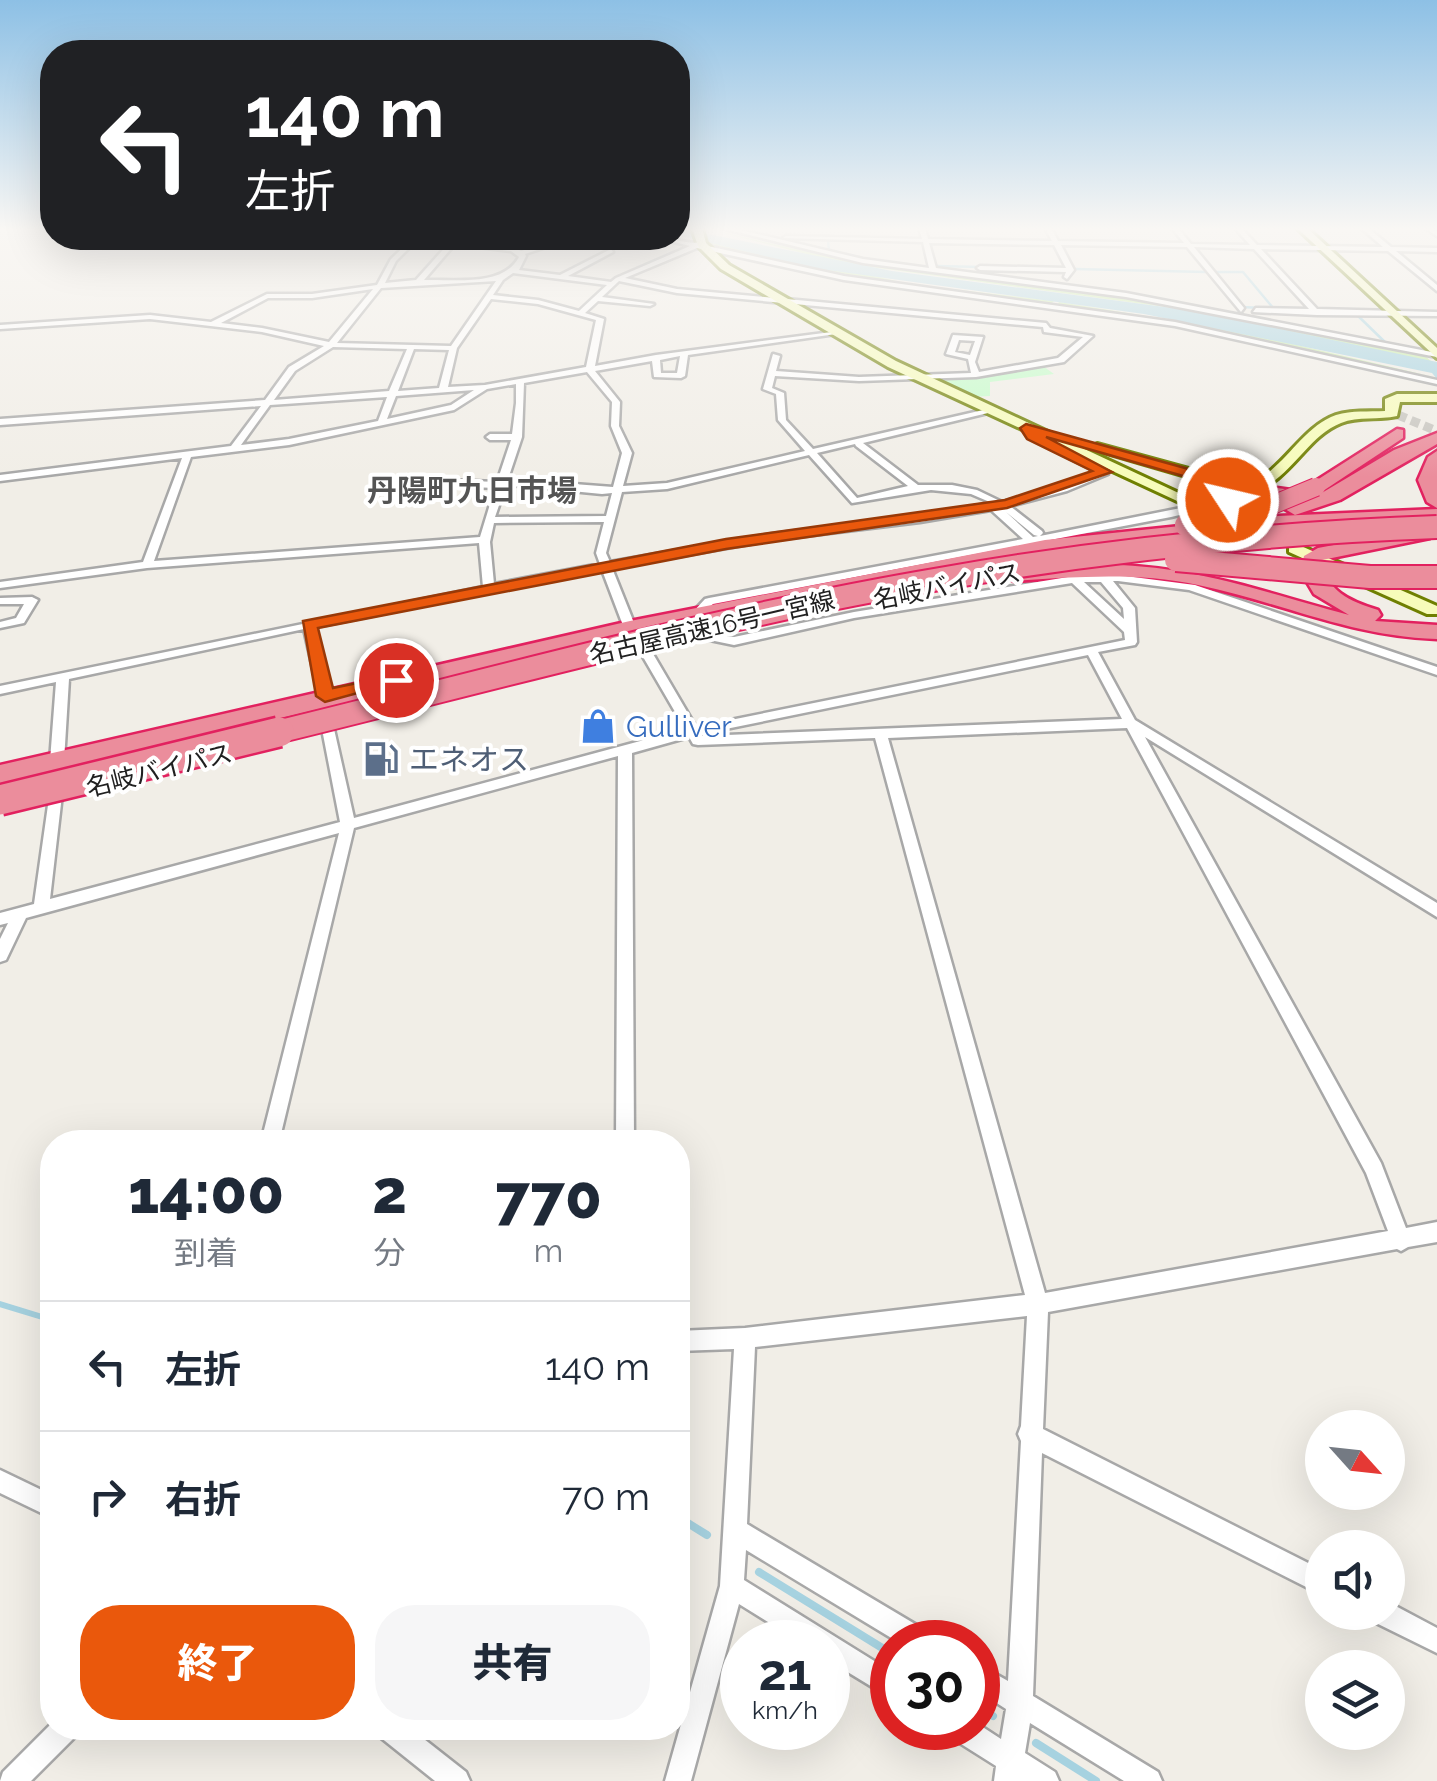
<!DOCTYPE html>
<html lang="ja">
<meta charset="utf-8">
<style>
:root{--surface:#fff;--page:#f6f6f7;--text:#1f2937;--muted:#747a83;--line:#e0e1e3;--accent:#ea580c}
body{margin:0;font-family:Raleway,"Noto Sans JP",sans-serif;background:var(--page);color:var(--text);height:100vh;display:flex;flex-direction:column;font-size:38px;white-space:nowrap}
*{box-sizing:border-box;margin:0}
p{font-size:32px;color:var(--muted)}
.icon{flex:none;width:55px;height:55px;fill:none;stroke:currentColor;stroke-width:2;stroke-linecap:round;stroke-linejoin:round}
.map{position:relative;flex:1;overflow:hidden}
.panel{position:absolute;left:40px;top:1130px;width:650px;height:610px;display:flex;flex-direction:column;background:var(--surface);border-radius:40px;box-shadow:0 10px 40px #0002}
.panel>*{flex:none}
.top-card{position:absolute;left:40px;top:40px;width:650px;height:210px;border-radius:40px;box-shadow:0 10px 40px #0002;background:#202124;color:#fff;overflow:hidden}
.needle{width:65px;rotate:117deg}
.tools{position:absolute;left:1305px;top:1410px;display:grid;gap:20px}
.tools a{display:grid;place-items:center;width:100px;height:100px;border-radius:50%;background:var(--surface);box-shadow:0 10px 40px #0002;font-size:50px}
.speed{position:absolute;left:720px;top:1620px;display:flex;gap:20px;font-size:50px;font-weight:700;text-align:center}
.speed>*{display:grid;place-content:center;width:130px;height:130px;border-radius:50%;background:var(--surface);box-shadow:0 10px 40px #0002;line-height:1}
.speed small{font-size:25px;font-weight:400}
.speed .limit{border:15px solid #d22;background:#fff;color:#111}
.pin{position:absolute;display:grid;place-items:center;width:85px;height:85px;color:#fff;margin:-42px;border:5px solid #fff;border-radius:50%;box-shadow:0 2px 10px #0007}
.me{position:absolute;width:110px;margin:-55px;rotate:305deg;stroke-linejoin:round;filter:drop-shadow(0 0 8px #0008)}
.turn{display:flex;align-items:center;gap:35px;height:210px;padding:0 40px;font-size:45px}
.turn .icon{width:130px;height:130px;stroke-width:2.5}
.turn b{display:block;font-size:70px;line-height:85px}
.eta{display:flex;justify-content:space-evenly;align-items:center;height:170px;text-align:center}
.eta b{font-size:60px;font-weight:800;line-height:70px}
.action{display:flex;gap:20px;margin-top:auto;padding:20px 40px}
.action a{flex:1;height:115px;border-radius:40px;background:var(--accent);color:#fff;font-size:40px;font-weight:800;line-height:115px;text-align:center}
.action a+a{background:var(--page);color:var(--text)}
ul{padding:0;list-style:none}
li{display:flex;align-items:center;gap:30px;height:130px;padding:0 40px;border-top:2px solid var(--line)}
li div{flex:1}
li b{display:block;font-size:38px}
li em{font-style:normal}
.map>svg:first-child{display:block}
</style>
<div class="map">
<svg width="1437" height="1781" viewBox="0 0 1437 1781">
<rect width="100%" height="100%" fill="#f1eee7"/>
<g fill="#caedac">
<polygon points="704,228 835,258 1178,305 1423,354 1432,362 1195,311 842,263"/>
<polygon points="707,239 910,284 1054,301 1050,305 881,284 796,268 707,243"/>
<polygon points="1059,302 1228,329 1434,377 1176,323 1057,306"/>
</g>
<polygon fill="#c4fcc9" points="1043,366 1054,374 990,382 990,396 971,397 932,380"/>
<polygon fill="#a6d2e0" points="678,228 892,271 1195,311 1437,362 1437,379 1432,373 1144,314 813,268 678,235"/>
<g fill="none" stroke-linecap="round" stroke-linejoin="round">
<g stroke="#a6d2e0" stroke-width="2.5">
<polyline points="828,239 829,253"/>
<polyline points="936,266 982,267"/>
<polyline points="1075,269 1206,272"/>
<polyline points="1214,272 1243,272 1274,309"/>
<polyline points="1241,307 1263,308"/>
<polyline points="1355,313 1388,345"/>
</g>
<polyline stroke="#a6d2e0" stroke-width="6" points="0,1304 52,1320"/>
<g stroke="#a6d2e0" stroke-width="8">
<polyline points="678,1517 707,1535"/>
<polyline points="759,1572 892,1654"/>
<polyline points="978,1706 993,1716"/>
<polyline points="1036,1743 1096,1781"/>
</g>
<polyline stroke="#c7c5bf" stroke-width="9" stroke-dasharray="9 5" stroke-linecap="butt" points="1398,415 1437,431"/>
<defs>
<g id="street">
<polygon points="721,228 732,228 863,259 929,268 923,242 783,238 786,236 922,239 919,228 925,228 928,239 1052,241 1045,228 1051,228 1058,241 1184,243 1172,228 1178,228 1191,244 1250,245 1235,228 1241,228 1257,245 1383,247 1361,228 1368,228 1391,247 1437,248 1437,252 1396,251 1437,285 1437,291 1388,251 1261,249 1317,309 1437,312 1437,316 1317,315 1253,312 1256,308 1309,309 1254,249 1194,247 1244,308 1241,312 1187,247 1061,245 1074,270 1067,279 1064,277 1066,272 980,270 977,268 980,266 1066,268 1054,245 929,243 936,268 1126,293 1437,353 1437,357 1126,297 863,263"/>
<polygon points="1425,228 1437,231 1437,236"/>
<path d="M413,238H419L396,261L385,283L416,280L449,243L420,238L513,247L521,251L561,240V242L525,254L526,256L519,270L560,275L611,249L613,252L568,276L611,282L616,278L690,246L658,238C672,237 687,245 701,242L703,245L844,276L1175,322L1437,380V384L1175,326L844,280L697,248L625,278L677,289L1046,323L1050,328L1093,336L1064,362L976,377L859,381L775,376L772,388L784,393L786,420L813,449L992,408V412L863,443L918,485H952L977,490L1002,502L1060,487L1097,472L1029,438L1022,428L1023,426H1029L1035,434L1108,470V474L1067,491L1010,506L1042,531L1043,533L1040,536L1221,500L1248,487L1253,490L1227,504L1171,517L713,604L698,616L692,613L705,599L709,598L1023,539L991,510L920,522L772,540L612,568L636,628L630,631L624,628L602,570L315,627L331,696L325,700L319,696L304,629L69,679L64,761L57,766L52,764L50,761L56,682L0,694V686L483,587L479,543L147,568L0,588V582L143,562L182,458L0,481V475L231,446L261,406L0,425V419L265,400L289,367L324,346L262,332L150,319L0,329V325L150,315L211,322L267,294H312L377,285L391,259ZM455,244L511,251L519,257C503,287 456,279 424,280ZM513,273L607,285L579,311L538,300L493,295L503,280ZM496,281L451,346L337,343L381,288ZM619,281L677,293L1043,327L1044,332L1083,337L1058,358L979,372L975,362L983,337L953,335L946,354L968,359L971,373L859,377L776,371L780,356L773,354L763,389L776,394L778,420L805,451L667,483L623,486L632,453L619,426L620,402L595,371L652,361L654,377L681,378L685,376L688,355L843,333L839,331L656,355L595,366L604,319L585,313L598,301L650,306L654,304L602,297ZM373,289L329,342L262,328L221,323L268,298H312ZM491,299L538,304L596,320L586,367L485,385L448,387L457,348ZM959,340L975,341L970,355L955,352ZM333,347L407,349L389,391L274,400L295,371ZM414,349L449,350L439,388L398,391ZM680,356L677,373H661L660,360ZM587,372L612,402L611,426L622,453L613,487L508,479L522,437L524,383ZM516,384V403L512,434H490L486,437L490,440H511L497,482L447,480L442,483L447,486L495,488L480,537L154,561L191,457L289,445L454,410L487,389ZM474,390L451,405L387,419L396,396ZM387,397L378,421L289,439L241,445L270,405ZM855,444L856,446L908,486L857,498L817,453ZM809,455L852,503L931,490L971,494L992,503L920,516L772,534L610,562L606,553L622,492L667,489ZM510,485L602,494L612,493L606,516L495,517L505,488ZM1006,512L1034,535L1038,536L1033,537ZM604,522L596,553L600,564L494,584L490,542L494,523Z"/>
<path d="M1118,575L1195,585L1437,667V675L1189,590L1118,581H1113L1135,608L1137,642L1135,645L1098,652L1135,720L1437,903V917L1145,737L1381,1163L1406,1228L1437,1222V1242L1408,1247L1401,1251L1397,1249L1048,1312L1043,1429L1322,1570V1595L1042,1453L1033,1696L1158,1772L1162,1781H1124L1030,1723L1025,1753L1055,1772L1059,1781H994L996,1766L950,1737L946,1728H978V1724L1001,1739L1006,1709L978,1691V1664L1008,1681L1021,1441L1018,1434L1021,1426L1027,1316L755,1347L747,1524L930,1633L933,1642H898L746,1550L744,1580L892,1672V1699L828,1660V1642H800L739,1604L691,1781H665L720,1586L734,1349L678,1351V1331L745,1328L1025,1295L875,738L698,745L693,744L689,737L632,753L634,1142H616L618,756L354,828L279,1142H261L339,833L26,918L6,960L0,962V939L8,923L0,925V913L34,904L50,791L55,790L62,795L50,899L340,822L322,729L323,726H333L334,729L354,818L685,729L639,650L641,647H649L696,727L1125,640L1124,632L1072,583L854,618L734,645L705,639V633L734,637L854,612L1074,576ZM1084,582H1101L1123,608L1124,619ZM1088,655L1122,719L702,736L701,734ZM1127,728L1366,1173L1388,1231L1045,1293L888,738Z"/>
<polygon points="32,597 38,600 24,623 0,628 0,622 16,618 24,604 0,604 0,598"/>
<polygon points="0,1470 52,1495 52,1518 0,1493"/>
<polygon points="1388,1602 1437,1628 1437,1653 1372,1621 1369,1612 1388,1612"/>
<polygon points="52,1723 52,1728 79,1728 75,1737 31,1781 0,1781 3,1772"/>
<polygon points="376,1728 410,1728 466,1772 470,1781 435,1781 380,1737"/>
</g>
<g id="secondary">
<polygon points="692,228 702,228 706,243 729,265 896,361 1200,503 1188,506 888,367 721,269 698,246"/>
<polygon points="1297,228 1307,228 1437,348 1437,358"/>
<path d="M1397,394H1437V402H1400L1397,416C1379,420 1358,416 1341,423C1304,438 1292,481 1248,494L1090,448L1097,444L1247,485C1284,471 1300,428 1336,415C1352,410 1369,412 1385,411V399Z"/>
<polygon points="1289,546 1301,546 1437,606 1437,614 1427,614 1289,552"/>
</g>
<g id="highway">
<polygon points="1397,429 1403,430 1403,438 1323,491 1306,487"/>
<polygon points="1437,433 1437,444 1340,500 1295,515 1285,509 1297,502 1248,496 1238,490 1248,484 1320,494 1394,450"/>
<polygon points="1437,451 1437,508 1427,502 1418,480 1428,457"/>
<polygon points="1437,509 1437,521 1278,528 1045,552 630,635 0,785 0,765 630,621 1045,540 1278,516"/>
<path d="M1423,528L1433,534L1430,538L1322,560C1326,591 1349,601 1378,610L1381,615L1375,621L1437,625V639C1352,637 1280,602 1198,585C1137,572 1075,577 1014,581L1003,575C1015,564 1039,567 1055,566C1175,558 1237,585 1349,615L1314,594L1301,572L1304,556L1318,548Z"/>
</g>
</defs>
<use href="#street" stroke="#a8a8a8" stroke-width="5"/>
<use href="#secondary" stroke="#6f7f01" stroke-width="6"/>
<use href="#highway" stroke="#e2215f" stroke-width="5"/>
<use href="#street" fill="#fff" fill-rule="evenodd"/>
<use href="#secondary" fill="#f7fcba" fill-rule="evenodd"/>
<use href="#highway" fill="#eb8d9c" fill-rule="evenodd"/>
<defs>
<polyline id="highway-bridge-far2" points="1193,524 1248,515 1316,487"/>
<g id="highway-bridge-far1">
<polyline points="1186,525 1209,521"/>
<polyline points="1176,560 1370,577 1437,577"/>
<path d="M269,734C491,680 714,617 940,579C1105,550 1270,533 1437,527"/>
</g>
<polyline id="highway-bridge" points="0,800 279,732"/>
</defs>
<use href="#highway-bridge-far2" stroke="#e2215f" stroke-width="20" stroke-linecap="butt"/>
<use href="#highway-bridge-far1" stroke="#e2215f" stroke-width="26" stroke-linecap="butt"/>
<use href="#highway-bridge" stroke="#e2215f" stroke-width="34" stroke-linecap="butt"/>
<use href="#highway-bridge-far2" stroke="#eb8d9c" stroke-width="18"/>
<use href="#highway-bridge-far1" stroke="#eb8d9c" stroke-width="22"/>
<use href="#highway-bridge" stroke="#eb8d9c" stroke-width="29"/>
</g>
<linearGradient id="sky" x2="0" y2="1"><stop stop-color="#8dc0e5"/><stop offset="0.48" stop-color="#f9f7f4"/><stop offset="1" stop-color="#f9f7f4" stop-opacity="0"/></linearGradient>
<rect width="1437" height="477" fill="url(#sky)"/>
<polygon fill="#ea580c" stroke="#983908" stroke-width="2.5" points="1026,424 1214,476 1230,485 1236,500 1223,503 1218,490 1204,482 1046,437 1112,472 1007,508 726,549 318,628 333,688 396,675 405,680 325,702 316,696 303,621 726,539 1005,500 1092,471 1027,439 1020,428"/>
<defs>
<symbol id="shop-bare" viewBox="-9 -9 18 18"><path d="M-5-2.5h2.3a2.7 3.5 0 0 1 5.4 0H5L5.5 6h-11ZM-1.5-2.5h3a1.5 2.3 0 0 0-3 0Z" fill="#3f7fe0" stroke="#fff" stroke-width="2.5" paint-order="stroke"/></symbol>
<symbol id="fuel-bare" viewBox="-9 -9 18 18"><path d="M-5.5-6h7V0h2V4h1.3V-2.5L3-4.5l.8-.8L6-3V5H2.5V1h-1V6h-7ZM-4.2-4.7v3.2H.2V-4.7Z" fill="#5c6f8a" stroke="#fff" stroke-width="2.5" paint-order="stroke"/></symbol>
</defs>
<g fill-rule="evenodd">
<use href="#shop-bare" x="573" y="701" width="50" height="50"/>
<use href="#fuel-bare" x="356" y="734" width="50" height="50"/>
</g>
<g text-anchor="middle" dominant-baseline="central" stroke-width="8" stroke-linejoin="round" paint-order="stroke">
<g font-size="25" fill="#212121" stroke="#fff">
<text transform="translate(947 586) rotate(-11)">名岐バイパス</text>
<text transform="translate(712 627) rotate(-13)">名古屋高速16号一宮線</text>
<text transform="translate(159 770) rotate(-14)">名岐バイパス</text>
</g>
<g font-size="30" font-weight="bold" fill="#545454" stroke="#fff">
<text x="472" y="490">丹陽町九日市場</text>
</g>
<g font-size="30" fill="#366cbe" stroke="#fff" text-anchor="start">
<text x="626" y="726">Gulliver</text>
</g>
<g font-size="30" fill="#4e5e75" stroke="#fff" text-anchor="start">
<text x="409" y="759">エネオス</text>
</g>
</g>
</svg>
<div class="tools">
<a><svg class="needle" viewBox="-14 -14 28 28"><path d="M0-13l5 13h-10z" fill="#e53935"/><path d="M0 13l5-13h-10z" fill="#747a83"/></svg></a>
<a><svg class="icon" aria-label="sound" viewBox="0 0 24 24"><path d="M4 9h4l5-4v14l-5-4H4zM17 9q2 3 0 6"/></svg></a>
<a><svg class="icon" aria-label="layers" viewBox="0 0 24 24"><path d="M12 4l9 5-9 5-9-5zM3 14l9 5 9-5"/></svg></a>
</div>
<div class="speed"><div>21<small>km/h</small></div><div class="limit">30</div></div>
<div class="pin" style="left:396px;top:680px;background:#d93025"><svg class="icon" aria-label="arrive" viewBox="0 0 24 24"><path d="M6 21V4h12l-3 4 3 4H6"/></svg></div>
<svg class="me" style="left:1228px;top:500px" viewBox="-20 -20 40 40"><circle r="17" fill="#ea580c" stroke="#fff" stroke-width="3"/><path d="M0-11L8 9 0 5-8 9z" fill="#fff"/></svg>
<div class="top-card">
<div class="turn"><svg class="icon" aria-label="left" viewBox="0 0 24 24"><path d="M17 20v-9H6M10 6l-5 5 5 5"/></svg><div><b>140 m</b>左折</div></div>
</div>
<section class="panel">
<div class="eta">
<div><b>14:00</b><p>到着</p></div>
<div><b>2</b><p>分</p></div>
<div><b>770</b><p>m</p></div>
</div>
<ul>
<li><svg class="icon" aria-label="left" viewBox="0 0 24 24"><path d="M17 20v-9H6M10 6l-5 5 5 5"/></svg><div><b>左折</b></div><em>140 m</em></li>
<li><svg class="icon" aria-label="right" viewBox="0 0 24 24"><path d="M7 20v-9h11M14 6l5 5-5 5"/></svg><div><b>右折</b></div><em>70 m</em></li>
</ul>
<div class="action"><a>終了</a><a>共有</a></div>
</section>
</div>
